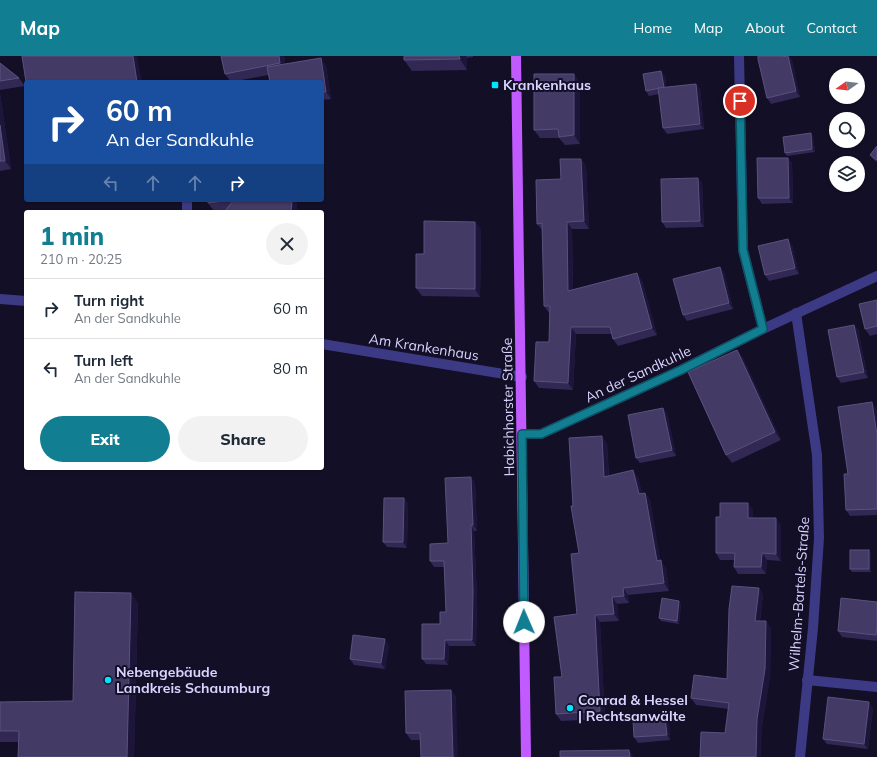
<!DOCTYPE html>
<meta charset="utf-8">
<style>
:root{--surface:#fff;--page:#f2f2f3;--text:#1f2937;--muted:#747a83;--line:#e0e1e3;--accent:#117e91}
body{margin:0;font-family:Mulish,sans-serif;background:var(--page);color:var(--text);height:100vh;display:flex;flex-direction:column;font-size:15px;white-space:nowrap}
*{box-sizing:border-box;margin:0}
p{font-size:13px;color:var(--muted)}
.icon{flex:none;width:22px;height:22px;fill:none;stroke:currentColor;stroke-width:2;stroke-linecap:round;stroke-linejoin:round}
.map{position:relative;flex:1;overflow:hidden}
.drawer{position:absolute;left:24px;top:154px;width:300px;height:260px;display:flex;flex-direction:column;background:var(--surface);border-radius:4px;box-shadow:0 1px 3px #0004}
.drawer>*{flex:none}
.banner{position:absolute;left:24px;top:24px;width:300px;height:122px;border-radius:4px;box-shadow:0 1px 3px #0004;background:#1a4fa0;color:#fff;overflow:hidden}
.needle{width:26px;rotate:256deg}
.controls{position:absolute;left:829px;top:12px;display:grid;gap:8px}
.controls a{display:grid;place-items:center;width:36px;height:36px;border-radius:50%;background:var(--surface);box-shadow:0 1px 3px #0004;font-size:20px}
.pin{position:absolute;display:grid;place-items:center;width:34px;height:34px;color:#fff;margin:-17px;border:2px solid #fff;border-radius:50%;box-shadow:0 1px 4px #0007}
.me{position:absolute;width:44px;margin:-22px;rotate:359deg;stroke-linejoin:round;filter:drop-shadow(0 0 3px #0008)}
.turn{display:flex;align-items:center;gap:14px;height:84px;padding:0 16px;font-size:18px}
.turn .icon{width:52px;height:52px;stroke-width:2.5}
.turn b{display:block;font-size:28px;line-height:34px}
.lanes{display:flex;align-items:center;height:38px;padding:0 16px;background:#0003;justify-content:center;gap:20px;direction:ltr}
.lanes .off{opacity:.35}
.round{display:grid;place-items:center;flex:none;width:42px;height:42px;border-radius:21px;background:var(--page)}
.summary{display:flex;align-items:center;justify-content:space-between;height:68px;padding:0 16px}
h1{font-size:24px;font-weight:800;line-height:30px;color:var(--accent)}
.primary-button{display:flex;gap:8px;margin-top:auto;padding:8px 16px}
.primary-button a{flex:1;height:46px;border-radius:24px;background:var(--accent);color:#fff;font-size:16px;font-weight:800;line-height:46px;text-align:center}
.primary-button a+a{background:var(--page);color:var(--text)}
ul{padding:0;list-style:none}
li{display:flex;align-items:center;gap:12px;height:60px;padding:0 16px;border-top:1px solid var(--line)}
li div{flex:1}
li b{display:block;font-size:15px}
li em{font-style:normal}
header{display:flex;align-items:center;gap:24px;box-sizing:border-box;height:56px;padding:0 20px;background:var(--accent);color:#fff}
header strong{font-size:19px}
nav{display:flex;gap:22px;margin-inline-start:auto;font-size:14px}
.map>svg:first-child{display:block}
</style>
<header>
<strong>Map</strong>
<nav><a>Home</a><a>Map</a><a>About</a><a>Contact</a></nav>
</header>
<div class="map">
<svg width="877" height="701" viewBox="0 0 877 701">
<rect width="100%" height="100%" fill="#130f26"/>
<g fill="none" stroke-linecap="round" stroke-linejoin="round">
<g stroke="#3d3a85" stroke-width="10">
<polyline points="739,0 743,194 763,273"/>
<polyline points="187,144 187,156"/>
<polyline points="0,243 26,245"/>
<polyline points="796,257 817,399 819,482 813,572 800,701"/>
<polyline points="322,288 522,321"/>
<polyline points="522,378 541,378 681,314 763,273 877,220"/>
<polyline points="807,624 877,631"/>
</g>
<polyline stroke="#c25bff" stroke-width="10" points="516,0 526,701"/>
</g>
<g fill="#312854">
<polygon points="221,0 284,0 285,8 321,2 326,10 331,43 322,44 322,26 268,19 231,26 225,18"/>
<polygon points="404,0 473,0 473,1 467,2 467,14 412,15 404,4"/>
<polygon points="789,0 792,5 800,41 771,48 767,42"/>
<polygon points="0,7 19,22 25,30 0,34"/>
<polygon points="661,15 665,20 666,31 696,28 700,33 704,73 667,78 663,72 659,38 649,40 646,35"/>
<polygon points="574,18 580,27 580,88 565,89 559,82 540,82 534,74"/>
<polygon points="0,37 11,113 0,115"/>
<polygon points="813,80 815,96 787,100 785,97"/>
<polygon points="877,90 877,106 874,104 870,99"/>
<polygon points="788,102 792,107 793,147 762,148 758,142"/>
<polygon points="581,103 586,110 589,173 572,173 573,234 642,224 657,279 618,290 613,283 612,278 576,278 573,334 539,332 534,325 549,286 550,257 549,257 544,250 543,175 537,168"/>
<polygon points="698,122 702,127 704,171 666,172 662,166"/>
<polygon points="208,144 297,144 297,156 226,154 214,155 208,147"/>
<polygon points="475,166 481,174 480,241 422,240 416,232 424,198"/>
<polygon points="792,189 799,218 769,225 765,219"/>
<polygon points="720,211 724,216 733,253 687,265 683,259"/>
<polygon points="877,244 877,278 870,280 865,273"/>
<polygon points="854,269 858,274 868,322 841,327 837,321"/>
<polygon points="737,294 743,302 781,384 732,407 726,399"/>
<polygon points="663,352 667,357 676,400 640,407 636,402"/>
<polygon points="876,352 877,358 877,459 850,460 846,454 848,418"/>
<polygon points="607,387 609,420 638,421 642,438 645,437 650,444 660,504 666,512 669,535 628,539 629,547 617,548 619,565 600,566 605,663 561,665 556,658 562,621 577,558 579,497 573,450"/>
<polygon points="475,426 477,475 474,475 477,542 476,590 449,590 448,609 426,608 422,603 446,556 445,511 434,511 430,505 448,487"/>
<polygon points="404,442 408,448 407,492 387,491 383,486"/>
<polygon points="753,454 753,462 781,469 781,505 767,504 766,518 738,518 734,511 734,504 720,504 716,497 720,461"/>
<polygon points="869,494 871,497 871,516 852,516 850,513"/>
<polygon points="759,532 763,539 760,565 771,572 770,620 762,670 725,677 729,653 696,649 691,642 727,623"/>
<polygon points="679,545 681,548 679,568 661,565 659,562"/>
<polygon points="877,546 877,585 842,581 838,575"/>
<polygon points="138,547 134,701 18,701 19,686 0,686 0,646 73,645"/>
<polygon points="389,589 385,613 354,609 350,603"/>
<polygon points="451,634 456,641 420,684 411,684 406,677"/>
<polygon points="873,652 868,693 827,688 823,683"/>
<polygon points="669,667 670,684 638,687 634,681"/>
</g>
<g fill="#1d163a">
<polygon points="133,0 137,0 142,26 137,26"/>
<polygon points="279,0 284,0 286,15 280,7"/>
<polygon points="459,0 466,0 467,2 467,14 460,3"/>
<polygon points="788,0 792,5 800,41 796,35"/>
<polygon points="321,2 326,10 331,43 326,36"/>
<polygon points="661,15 665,20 667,37 664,32"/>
<polygon points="574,18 580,27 580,88 574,79"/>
<polygon points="696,28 700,33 704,73 700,68"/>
<polygon points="0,37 11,113 5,105 0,69"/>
<polygon points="811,77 813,80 815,96 812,93"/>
<polygon points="788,102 792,107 793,147 789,142"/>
<polygon points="581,103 586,110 589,173 584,165"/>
<polygon points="698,122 702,127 704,171 700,165"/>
<polygon points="292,144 297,144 297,156 291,156"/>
<polygon points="475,166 481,174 480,241 475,233"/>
<polygon points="567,166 572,173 573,242 568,235"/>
<polygon points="788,183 792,189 799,218 795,212"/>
<polygon points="720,211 724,216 733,253 729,247"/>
<polygon points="637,217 642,224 657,279 652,272"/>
<polygon points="854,269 858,274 868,322 864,316"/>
<polygon points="571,271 576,278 573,334 568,327"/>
<polygon points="737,294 743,302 781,384 775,376"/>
<polygon points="872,346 876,352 877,358 877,379"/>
<polygon points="663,352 667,357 676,400 672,394"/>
<polygon points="602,380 607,387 609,428 604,421"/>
<polygon points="633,414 638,421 644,445 639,438"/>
<polygon points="471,421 475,426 477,475 473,469"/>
<polygon points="645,437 650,444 662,512 657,505"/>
<polygon points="404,442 408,448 407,492 403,486"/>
<polygon points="748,447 753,454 753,469 748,462"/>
<polygon points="776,462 781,469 781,505 776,498"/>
<polygon points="471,469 474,475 477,542 476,590 472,584"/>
<polygon points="869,494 871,497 871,516 869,513"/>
<polygon points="762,497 767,504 766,518 761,511"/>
<polygon points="661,504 666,512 669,535 664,527"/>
<polygon points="623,532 628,539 629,547 624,540"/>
<polygon points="759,532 763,539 759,571 755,565"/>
<polygon points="131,537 138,547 134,701 127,701"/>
<polygon points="612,541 617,548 619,565 614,558"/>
<polygon points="679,545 681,548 679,568 677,565"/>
<polygon points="595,559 600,566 605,663 600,655"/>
<polygon points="766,565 771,572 770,620 762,670 761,701 756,701 757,663"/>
<polygon points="385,583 389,589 385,613 381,607"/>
<polygon points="445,584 449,590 448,609 444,603"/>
<polygon points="451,634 456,641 458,701 453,701"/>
<polygon points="869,646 873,652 868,693 864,688"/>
<polygon points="665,662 669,667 670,684 667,679"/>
<polygon points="629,694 634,701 630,701"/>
</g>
<g fill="#433a66" stroke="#5a527e">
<polygon points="22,0 133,0 137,26 26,26"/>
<polygon points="221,0 279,0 280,7 225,18"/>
<polygon points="404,0 459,0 460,3 404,4"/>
<polygon points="758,0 781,0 781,1 788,0 796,35 767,42 758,3"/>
<polygon points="321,2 326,36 322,36 322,26 270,26 267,11"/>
<polygon points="0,7 19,22 0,25"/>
<polygon points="661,15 664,31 646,35 643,18"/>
<polygon points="534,18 574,18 574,79 559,81 558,73 534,74"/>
<polygon points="696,28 700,68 663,72 658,32"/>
<polygon points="0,69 5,105 0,105"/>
<polygon points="811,77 812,93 785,97 783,81"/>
<polygon points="877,90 877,104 870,99"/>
<polygon points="757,102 788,102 789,142 758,142"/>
<polygon points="560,103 581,103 584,165 567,166 568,235 637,217 652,272 613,283 610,271 571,271 568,327 534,325 536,286 549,286 550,250 544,250 542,167 537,168 536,124 561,123"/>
<polygon points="698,122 700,165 662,166 661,123"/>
<polygon points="208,144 233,144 208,147"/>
<polygon points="234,144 292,144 291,156 224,156"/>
<polygon points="424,165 475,166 475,233 416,232 416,198 424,198"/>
<polygon points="788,183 795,212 765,219 758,190"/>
<polygon points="720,211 729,247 683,259 673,223"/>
<polygon points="877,244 877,270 865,273 859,248"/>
<polygon points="854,269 864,316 837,321 828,274"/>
<polygon points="737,294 775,376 726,399 688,316"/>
<polygon points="872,346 877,379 877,453 846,454 844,418 848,418 838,351"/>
<polygon points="663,352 672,394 636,402 628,359"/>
<polygon points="602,380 604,421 633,414 639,438 645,437 657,505 661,504 664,527 623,532 624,540 612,541 614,558 595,559 600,655 556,658 554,621 562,621 554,561 577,558 571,498 579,497 571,450 573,450 569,382"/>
<polygon points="471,421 473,469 471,469 473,536 472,584 445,584 444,603 422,603 422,568 440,568 440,556 446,556 444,505 430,505 430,488 448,487 445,422"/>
<polygon points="384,442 404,442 403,486 383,486"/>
<polygon points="720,447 748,447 748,462 776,462 776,498 762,497 761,511 734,511 735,497 716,497 716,461 720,461"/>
<rect x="850" y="494" width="19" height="19"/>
<polygon points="732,530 759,532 755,565 766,565 765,613 757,663 756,701 700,701 701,676 725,677 729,647 691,642 694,619 727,623 729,553"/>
<polygon points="75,536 131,537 127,701 18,701 19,675 0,675 0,646 73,645"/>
<polygon points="662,542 679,545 677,565 659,562"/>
<polygon points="841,542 877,546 877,571 876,579 838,575"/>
<polygon points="353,579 385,583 381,607 350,603"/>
<polygon points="451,634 453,701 421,701 420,677 406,677 405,635"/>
<polygon points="828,641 869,646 864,688 823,683"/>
<polygon points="665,662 667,679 634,681 633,664"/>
<polygon points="629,694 630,701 560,701 560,695"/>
</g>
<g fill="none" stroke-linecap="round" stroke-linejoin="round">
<defs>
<polyline id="route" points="524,566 522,378 541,378 681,314 763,273 743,194 740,45"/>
</defs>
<use href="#route" stroke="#0b525e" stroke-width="10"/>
<use href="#route" stroke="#117e91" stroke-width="7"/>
</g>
<g fill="#00e5ff" stroke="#130f26" stroke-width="1.5">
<rect x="491" y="25" width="8" height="8" rx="2"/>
<circle cx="108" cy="624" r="4"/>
<circle cx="570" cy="652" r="4"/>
</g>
<g text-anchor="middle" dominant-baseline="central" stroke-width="4" stroke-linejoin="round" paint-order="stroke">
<g font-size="14" font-weight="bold" fill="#d9d4ff" stroke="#130f26" text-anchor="start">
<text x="503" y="29">Krankenhaus</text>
<text x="116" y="616">Nebengebäude<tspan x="116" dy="16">Landkreis Schaumburg</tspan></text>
<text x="578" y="644">Conrad &amp; Hessel<tspan x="578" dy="16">| Rechtsanwälte</tspan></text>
</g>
<g font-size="14" fill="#d9d4ff" stroke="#130f26">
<text transform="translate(424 291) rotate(9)">Am Krankenhaus</text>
<text transform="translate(638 318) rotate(-25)">An der Sandkuhle</text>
<text transform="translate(508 351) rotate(-91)">Habichhorster Straße</text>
<text transform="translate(799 538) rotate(-86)">Wilhelm-Bartels-Straße</text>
</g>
</g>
</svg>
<div class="controls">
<a><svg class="needle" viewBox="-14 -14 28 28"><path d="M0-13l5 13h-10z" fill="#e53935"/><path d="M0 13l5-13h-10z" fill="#747a83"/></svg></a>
<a><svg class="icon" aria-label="search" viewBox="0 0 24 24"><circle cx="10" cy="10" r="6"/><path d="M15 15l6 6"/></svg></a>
<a><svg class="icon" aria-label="layers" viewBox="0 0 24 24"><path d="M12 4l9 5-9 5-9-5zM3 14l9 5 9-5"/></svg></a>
</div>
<div class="pin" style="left:740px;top:45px;background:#d93025"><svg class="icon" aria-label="arrive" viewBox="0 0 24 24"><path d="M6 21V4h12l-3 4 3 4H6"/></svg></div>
<svg class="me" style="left:524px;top:566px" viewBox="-20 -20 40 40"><circle r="19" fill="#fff"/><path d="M0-13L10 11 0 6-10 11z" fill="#117e91"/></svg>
<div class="banner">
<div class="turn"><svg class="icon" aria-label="right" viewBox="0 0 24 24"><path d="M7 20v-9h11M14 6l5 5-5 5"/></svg><div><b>60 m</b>An der Sandkuhle</div></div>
<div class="lanes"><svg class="icon off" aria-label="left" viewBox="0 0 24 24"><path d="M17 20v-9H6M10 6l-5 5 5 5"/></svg><svg class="icon off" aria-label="ahead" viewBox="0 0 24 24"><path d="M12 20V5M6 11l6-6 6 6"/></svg><svg class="icon off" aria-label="ahead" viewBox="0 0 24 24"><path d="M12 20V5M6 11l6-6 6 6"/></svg><svg class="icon" aria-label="right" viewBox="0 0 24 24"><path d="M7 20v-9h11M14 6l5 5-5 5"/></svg></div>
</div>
<section class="drawer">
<div class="summary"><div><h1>1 min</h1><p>210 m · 20:25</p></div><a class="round"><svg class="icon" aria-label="close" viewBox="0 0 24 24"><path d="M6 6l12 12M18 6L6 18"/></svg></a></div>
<ul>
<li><svg class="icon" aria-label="right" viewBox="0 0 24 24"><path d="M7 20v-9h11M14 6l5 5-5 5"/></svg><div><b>Turn right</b><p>An der Sandkuhle</p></div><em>60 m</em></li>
<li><svg class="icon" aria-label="left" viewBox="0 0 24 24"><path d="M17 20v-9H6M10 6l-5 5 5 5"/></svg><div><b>Turn left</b><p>An der Sandkuhle</p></div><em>80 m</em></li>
</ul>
<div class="primary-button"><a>Exit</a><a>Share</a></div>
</section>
</div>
